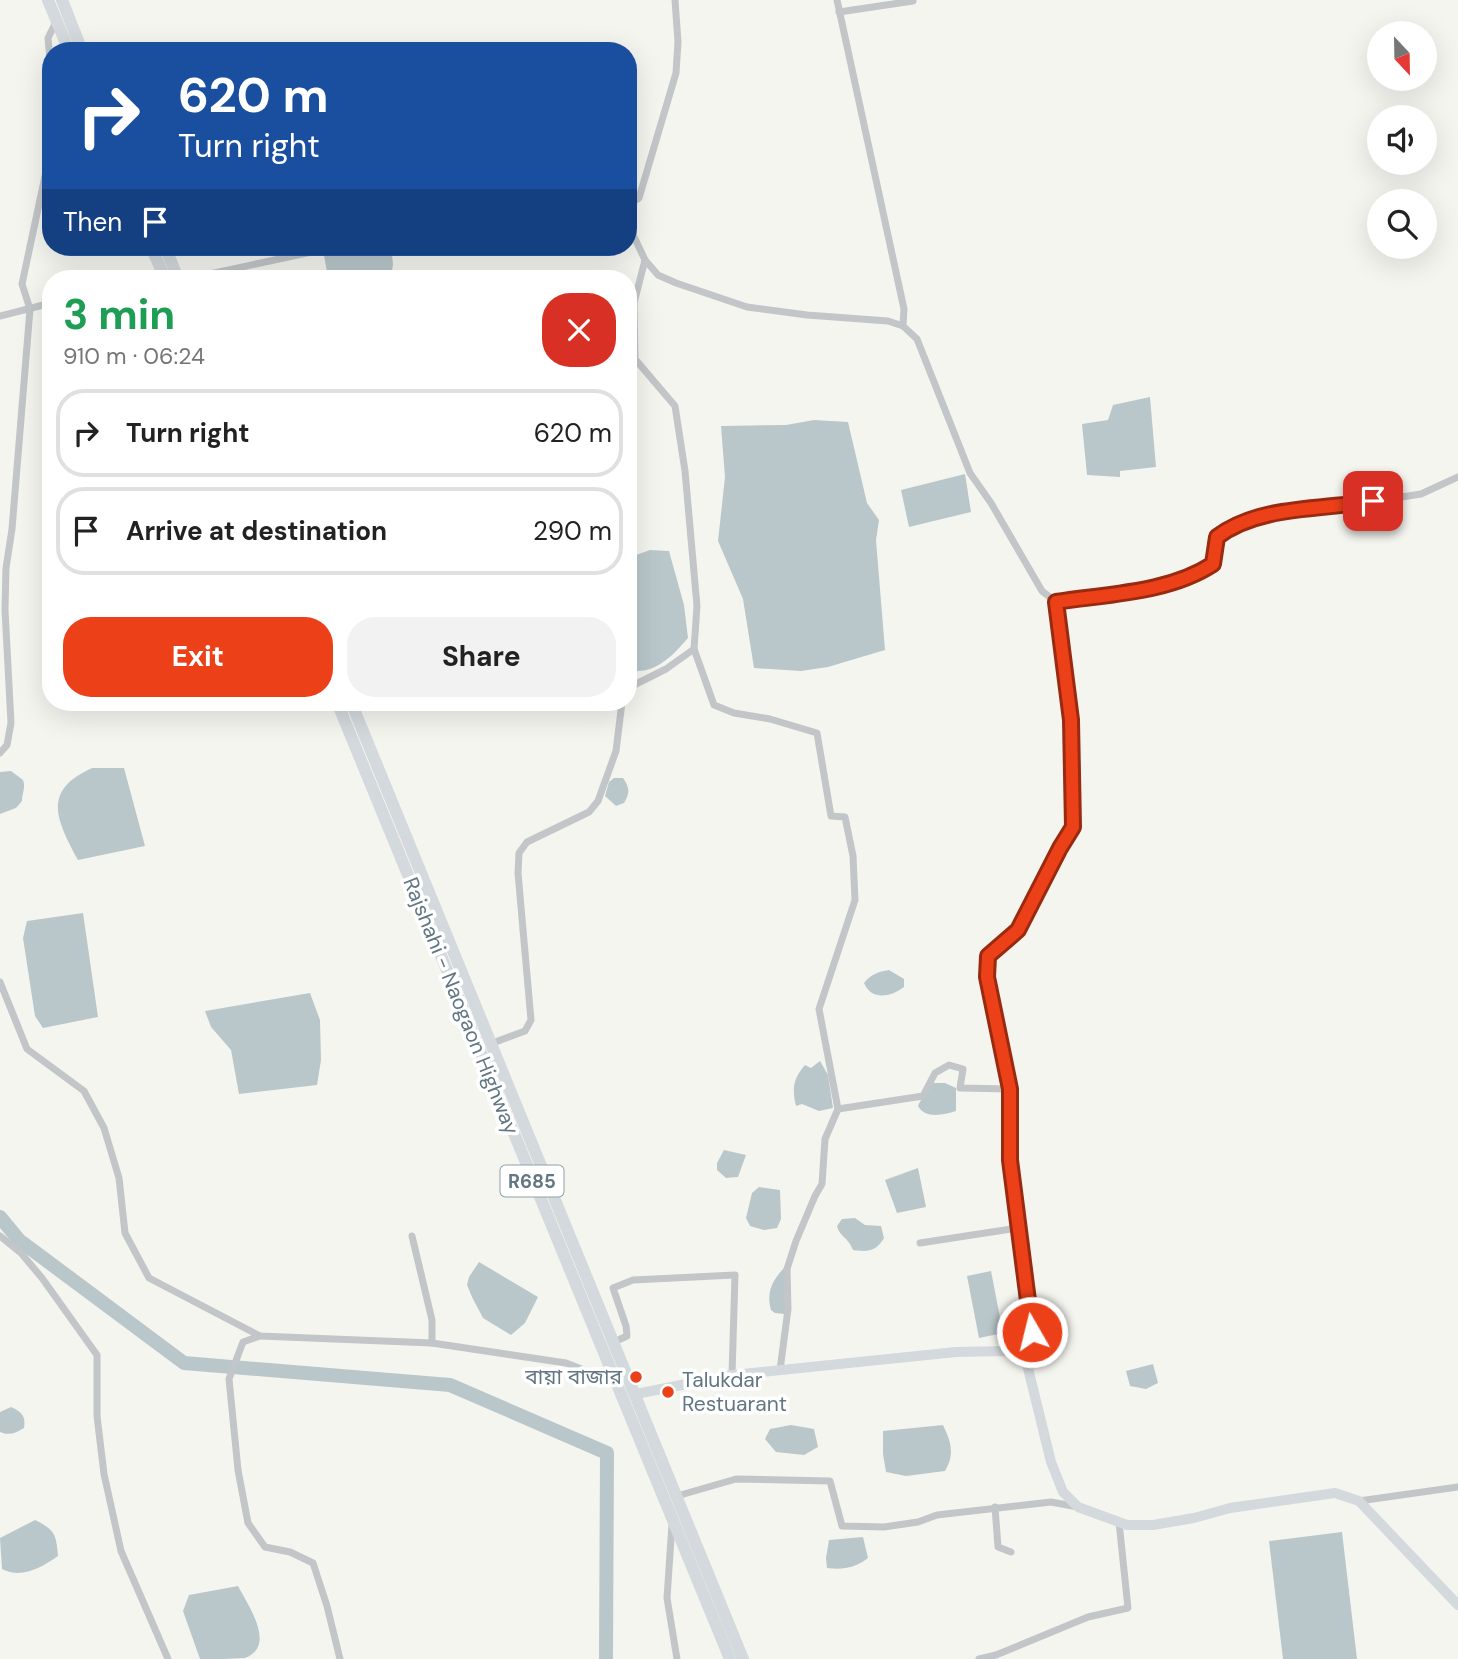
<!DOCTYPE html>
<meta charset="utf-8">
<style>
:root{--surface:#fff;--page:#f2f2f2;--text:#222;--muted:#767676;--line:#e0e0e0;--accent:#ec4019}
body{margin:0;font-family:"DM Sans","Noto Sans Bengali",sans-serif;background:var(--page);color:var(--text);height:100vh;display:flex;flex-direction:column;font-size:26px;white-space:nowrap}
*{box-sizing:border-box;margin:0}
p{font-size:23px;color:var(--muted)}
.icon{flex:none;width:38px;height:38px;fill:none;stroke:currentColor;stroke-width:2;stroke-linecap:round;stroke-linejoin:round}
.map{position:relative;flex:1;overflow:hidden}
.drawer{position:absolute;left:42px;top:270px;width:595px;height:441px;display:flex;flex-direction:column;background:var(--surface);border-radius:28px;box-shadow:0 7px 28px #0002}
.drawer>*{flex:none}
.banner{position:absolute;left:42px;top:42px;width:595px;height:214px;border-radius:28px;box-shadow:0 7px 28px #0002;background:#1a4fa0;color:#fff;overflow:hidden}
.needle{width:46px;rotate:158deg}
.buttons{position:absolute;left:1367px;top:21px;display:grid;gap:14px}
.buttons a{display:grid;place-items:center;width:70px;height:70px;border-radius:50%;background:var(--surface);box-shadow:0 7px 28px #0002;font-size:35px}
.pin{position:absolute;display:grid;place-items:center;width:60px;height:60px;color:#fff;margin:-30px;border-radius:14px;box-shadow:0 4px 10px #0006}
.me{position:absolute;width:77px;margin:-38px;rotate:352deg;stroke-linejoin:round;filter:drop-shadow(0 0 5px #0008)}
.turn{display:flex;align-items:center;gap:24px;height:147px;padding:0 21px;font-size:32px}
.turn .icon{width:91px;height:91px;stroke-width:2.5}
.turn b{display:block;font-size:49px;line-height:60px}
.then{display:flex;align-items:center;height:66px;padding:0 21px;background:#0003;gap:14px;font-size:26px}
.round{display:grid;place-items:center;flex:none;width:74px;height:74px;border-radius:28px;background:var(--page)}
.summary{display:flex;align-items:center;justify-content:space-between;height:119px;padding:0 21px}
h1{font-size:42px;font-weight:700;line-height:52px;color:#1e9e55}
.action{display:flex;gap:14px;margin-top:auto;padding:14px 21px}
.action a{flex:1;height:80px;border-radius:28px;background:var(--accent);color:#fff;font-size:28px;font-weight:700;line-height:80px;text-align:center}
.action a+a{background:var(--page);color:var(--text)}
ul{padding:0;list-style:none}
li{display:flex;align-items:center;gap:21px;height:88px;margin:0 14px 10px;padding:0 7px;border:4px solid var(--line);border-radius:28px}
li div{flex:1}
li b{display:block;font-size:26px}
li em{font-style:normal}
.map>svg:first-child{display:block}
</style>
<div class="map">
<svg width="1458" height="1659" viewBox="0 0 1458 1659">
<rect width="100%" height="100%" fill="#f5f5f0"/>
<g fill="#b9c7cb">
<polygon points="350,247 391,247 393,264 391,278 328,278 324,255 336,248"/>
<polygon points="1150,397 1156,467 1120,471 1120,477 1087,475 1082,424 1108,420 1113,405"/>
<polygon points="814,420 848,422 867,503 879,520 876,540 885,650 828,667 801,671 754,668 743,599 718,541 725,477 721,426 786,425"/>
<polygon points="965,474 971,512 909,527 901,490"/>
<path d="M650,550L669,551L684,605L688,638C675,653 658,672 636,671C623,654 628,583 628,558Z"/>
<path d="M92,768H124L145,846L78,860C57,820 41,791 92,768Z"/>
<path d="M11,771L23,780C26,788 22,793 22,801L16,808L0,814V772Z"/>
<path d="M614,778H623C630,788 630,793 624,803L616,806L605,796L609,782Z"/>
<polygon points="83,913 98,1017 43,1028 35,1016 23,938 27,921"/>
<path d="M889,970L904,979V987C890,997 872,1001 864,983C871,974 878,972 889,970Z"/>
<polygon points="310,993 320,1020 321,1060 317,1085 239,1094 231,1050 211,1027 205,1011"/>
<path d="M820,1061L828,1075L833,1108L819,1111L802,1104L796,1106C792,1088 793,1079 805,1065L811,1068Z"/>
<path d="M933,1083H945L956,1088V1111C943,1115 925,1119 918,1106C921,1098 929,1091 933,1083Z"/>
<polygon points="724,1150 746,1155 738,1177 726,1178 717,1170 717,1163"/>
<polygon points="918,1168 926,1207 897,1213 885,1180"/>
<polygon points="759,1187 780,1190 781,1219 777,1228 764,1230 750,1226 746,1218 752,1193"/>
<path d="M855,1218L865,1225L881,1226L884,1238C876,1252 867,1252 853,1250C848,1237 839,1236 837,1226L842,1219Z"/>
<polygon points="479,1262 538,1297 525,1323 511,1335 483,1318 472,1297 467,1285 469,1277"/>
<path d="M784,1268L790,1308L784,1314L775,1313L771,1310C766,1292 772,1281 784,1268Z"/>
<polygon points="991,1271 1003,1333 979,1338 967,1276"/>
<polygon points="1153,1364 1158,1383 1146,1389 1130,1386 1126,1371"/>
<path d="M11,1407C22,1412 26,1416 24,1428C16,1433 9,1436 0,1432V1412Z"/>
<polygon points="791,1425 814,1429 818,1447 804,1455 776,1452 765,1439 770,1429"/>
<path d="M943,1425C951,1442 955,1454 945,1471L906,1476L886,1472L883,1454V1431Z"/>
<path d="M35,1520C55,1530 56,1534 58,1556C41,1568 21,1579 2,1569L0,1538Z"/>
<polygon points="1342,1532 1357,1659 1283,1659 1269,1541"/>
<path d="M863,1537L868,1558C855,1568 843,1570 827,1568L826,1558L829,1540Z"/>
<path d="M238,1586C248,1605 277,1646 245,1658C233,1659 213,1659 200,1659L183,1611L189,1595Z"/>
</g>
<g fill="none" stroke-linecap="round" stroke-linejoin="round">
<polyline stroke="#b9c7cb" stroke-width="14" points="0,1217 19,1240 184,1363 450,1385 607,1453 606,1659"/>
<g stroke="#c2c6c9" stroke-width="7">
<polyline points="837,0 904,309 903,326"/>
<polyline points="839,12 913,1"/>
<polyline points="51,70 48,38 56,22"/>
<polyline points="628,205 639,198 676,73 678,42 675,0"/>
<polyline points="628,224 645,260 658,275 676,283 747,307 807,315 888,321 903,326 917,339 970,473 991,503 1042,591 1056,602 1071,720 1073,827 1060,848 1018,930 988,956 987,977 1010,1089 1010,1160 1033,1332 1025,1356"/>
<polyline points="191,278 335,247"/>
<polyline points="0,316 51,303"/>
<path d="M1056,602C1108,594 1168,593 1213,564L1217,537L1229,528L1281,512L1349,505L1421,494L1458,477"/>
<polyline points="694,649 714,705 734,713 770,719 817,733 831,816 845,817 853,856 855,900 819,1009 838,1109 825,1139 822,1184 815,1196 796,1241 787,1269 788,1309 780,1370"/>
<polyline points="628,688 666,669 694,649 697,606 685,471 675,406 635,359 634,303 645,260"/>
<polyline points="0,753 7,745 11,723 5,610 6,568 12,529 30,309 22,284 51,148"/>
<polyline points="0,982 27,1049 84,1091 104,1128 119,1178 125,1233 149,1278 260,1336 432,1343 566,1363 615,1382"/>
<polyline points="490,1044 525,1031 531,1020 518,873 519,853 527,842 589,812 598,801 616,751 622,702"/>
<polyline points="838,1109 923,1096 935,1073 949,1065 963,1069 960,1088 1010,1089"/>
<polyline points="0,1236 21,1253 42,1278 97,1355 97,1416 104,1474 121,1551 168,1659"/>
<polyline points="412,1236 432,1320 432,1343"/>
<polyline points="920,1243 1018,1228"/>
<polyline points="260,1336 243,1342 229,1379 238,1470 248,1523 265,1547 290,1552 313,1563 327,1606 340,1659"/>
<polyline points="614,1342 627,1336 626,1326 613,1288 633,1280 735,1275 732,1375"/>
<polyline points="677,1496 736,1479 830,1481 842,1526 884,1527 918,1522 937,1515 1051,1502 1078,1507"/>
<polyline points="1359,1501 1458,1487"/>
<polyline points="995,1507 998,1547 1011,1552"/>
<polyline points="672,1524 667,1598 677,1659"/>
<polyline points="979,1659 996,1655 1088,1617 1128,1608 1119,1522"/>
</g>
<polyline stroke="#d3d9dc" stroke-width="10" points="636,1394 732,1375 956,1352 1008,1351 1025,1356 1051,1462 1063,1492 1078,1507 1127,1525 1153,1525 1194,1518 1230,1508 1335,1493 1359,1501 1458,1605"/>
<g stroke="#d3d9dc" stroke-width="12">
<polyline points="48,0 69,51"/>
<polyline points="62,0 82,51"/>
<polyline points="151,247 165,278"/>
<polyline points="165,247 178,278"/>
<path d="M337,702C467,1021 599,1340 730,1659"/>
<polyline points="351,702 743,1659"/>
</g>
</g>
<g fill="none" stroke-linecap="round" stroke-linejoin="round">
<defs>
<path id="route" d="M1032,1332L1010,1160V1089L987,977L988,956L1018,930L1060,848L1073,827L1071,720L1056,602C1107,594 1169,593 1213,564L1217,537C1259,505 1323,510 1373,501"/>
</defs>
<use href="#route" stroke="#992a10" stroke-width="18"/>
<use href="#route" stroke="#ec4019" stroke-width="12"/>
</g>
<g fill="#ec4019" stroke="#fff" stroke-width="2.5">
<circle cx="636" cy="1377" r="7"/>
<circle cx="668" cy="1392" r="7"/>
</g>
<g text-anchor="middle" dominant-baseline="central" stroke-width="7" stroke-linejoin="round" paint-order="stroke">
<rect fill="#fff" stroke="#919fa8" stroke-width="2" x="500.5" y="1165.5" width="63" height="31" rx="5"/>
<g font-size="19" font-weight="bold" fill="#627683">
<text x="532" y="1181">R685</text>
</g>
<g font-size="21" fill="#627683" stroke="#fff">
<text transform="translate(461 1006) rotate(68)">Rajshahi - Naogaon Highway</text>
</g>
<g font-size="21" fill="#627683" stroke="#fff" text-anchor="end">
<text x="622" y="1377">বায়া বাজার</text>
<text x="682" y="1380" text-anchor="start">Talukdar<tspan x="682" dy="24">Restuarant</tspan></text>
</g>
</g>
</svg>
<div class="buttons">
<a><svg class="needle" viewBox="-14 -14 28 28"><path d="M0-13l5 13h-10z" fill="#e53935"/><path d="M0 13l5-13h-10z" fill="#767676"/></svg></a>
<a><svg class="icon" aria-label="sound" viewBox="0 0 24 24"><path d="M4 9h4l5-4v14l-5-4H4zM17 9q2 3 0 6"/></svg></a>
<a><svg class="icon" aria-label="search" viewBox="0 0 24 24"><circle cx="10" cy="10" r="6"/><path d="M15 15l6 6"/></svg></a>
</div>
<div class="pin" style="left:1373px;top:501px;background:#d93025"><svg class="icon" aria-label="arrive" viewBox="0 0 24 24"><path d="M6 21V4h12l-3 4 3 4H6"/></svg></div>
<svg class="me" style="left:1032px;top:1332px" viewBox="-20 -20 40 40"><circle r="17" fill="#ec4019" stroke="#fff" stroke-width="3"/><path d="M0-11L8 9 0 5-8 9z" fill="#fff"/></svg>
<div class="banner">
<div class="turn"><svg class="icon" aria-label="right" viewBox="0 0 24 24"><path d="M7 20v-9h11M14 6l5 5-5 5"/></svg><div><b>620 m</b>Turn right</div></div>
<div class="then">Then<svg class="icon" aria-label="arrive" viewBox="0 0 24 24"><path d="M6 21V4h12l-3 4 3 4H6"/></svg></div>
</div>
<section class="drawer">
<div class="summary"><div><h1>3 min</h1><p>910 m · 06:24</p></div><a class="round" style="background:#d93025;color:#fff"><svg class="icon" aria-label="close" viewBox="0 0 24 24"><path d="M6 6l12 12M18 6L6 18"/></svg></a></div>
<ul>
<li><svg class="icon" aria-label="right" viewBox="0 0 24 24"><path d="M7 20v-9h11M14 6l5 5-5 5"/></svg><div><b>Turn right</b></div><em>620 m</em></li>
<li><svg class="icon" aria-label="arrive" viewBox="0 0 24 24"><path d="M6 21V4h12l-3 4 3 4H6"/></svg><div><b>Arrive at destination</b></div><em>290 m</em></li>
</ul>
<div class="action"><a>Exit</a><a>Share</a></div>
</section>
</div>
